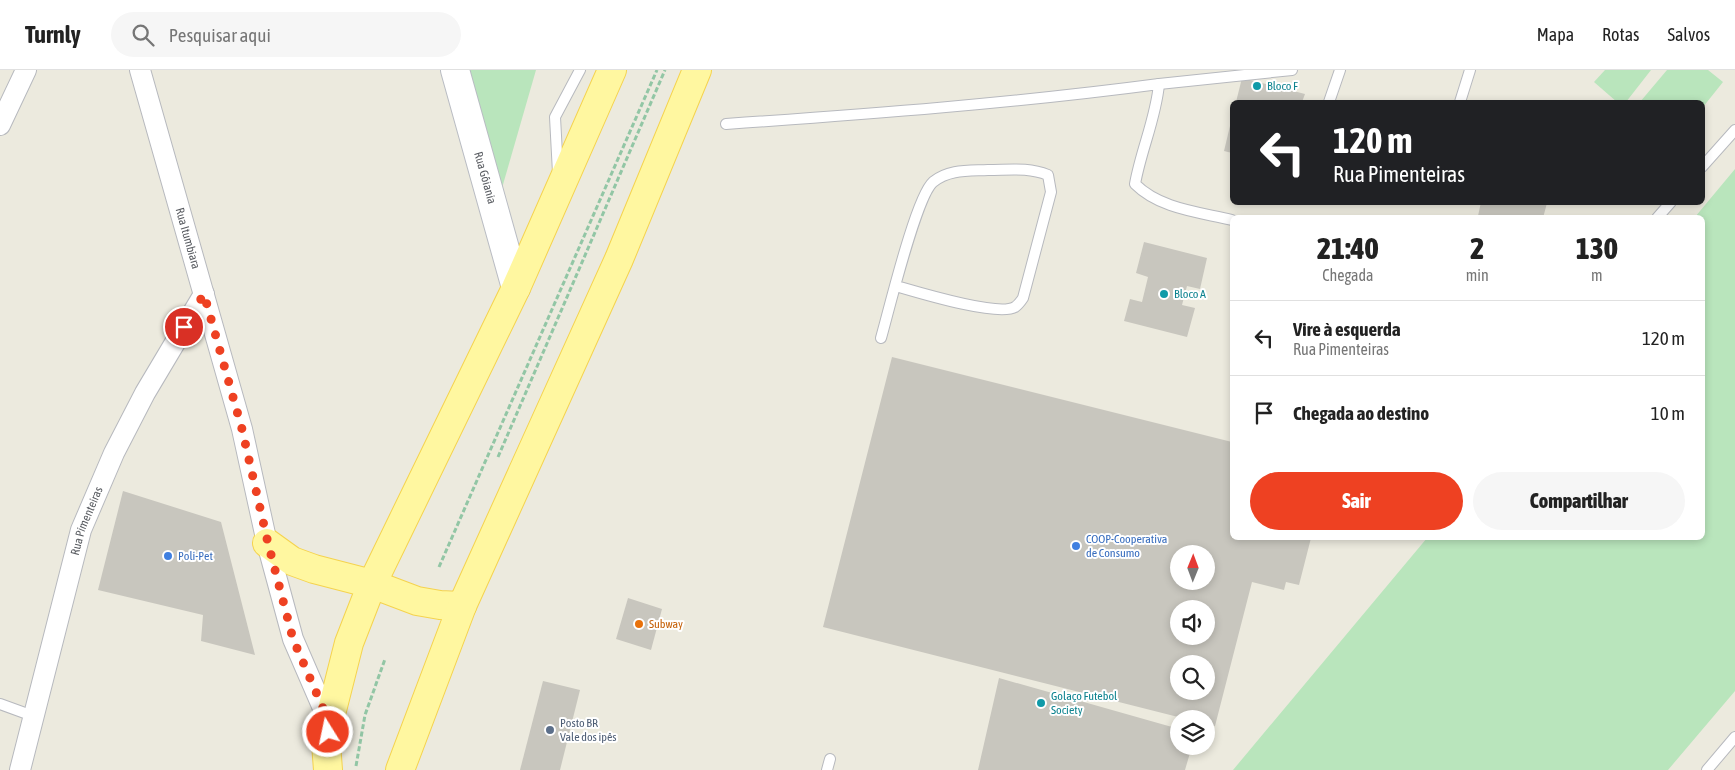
<!DOCTYPE html>
<html lang="pt">
<meta charset="utf-8">
<style>
:root{--surface:#fff;--page:#f6f6f6;--text:#222;--muted:#767676;--line:#e0e0e0;--accent:#ee4122}
body{margin:0;font-family:"Asap Condensed",sans-serif;background:var(--page);color:var(--text);height:100vh;display:flex;flex-direction:column;font-size:19px;white-space:nowrap}
*{box-sizing:border-box;margin:0}
p{font-size:16px;color:var(--muted)}
.icon{flex:none;width:28px;height:28px;fill:none;stroke:currentColor;stroke-width:2;stroke-linecap:round;stroke-linejoin:round}
.map{position:relative;flex:1;overflow:hidden}
.details{position:absolute;left:1230px;top:145px;width:475px;height:325px;display:flex;flex-direction:column;background:var(--surface);border-radius:8px;box-shadow:0 2px 8px #0003}
.details>*{flex:none}
.banner{position:absolute;left:1230px;top:30px;width:475px;height:105px;border-radius:8px;box-shadow:0 2px 8px #0003;background:#202124;color:#fff;overflow:hidden}
.needle{width:32px;rotate:1deg}
.controls{position:absolute;left:1170px;top:475px;display:grid;gap:10px}
.controls a{display:grid;place-items:center;width:45px;height:45px;border-radius:50%;background:var(--surface);box-shadow:0 2px 8px #0003;font-size:25px}
.pin{position:absolute;display:grid;place-items:center;width:42px;height:42px;color:#fff;margin:-21px;border:2px solid #fff;border-radius:50%;box-shadow:0 1px 5px #0007}
.me{position:absolute;width:55px;margin:-28px;rotate:350deg;stroke-linejoin:round;filter:drop-shadow(0 0 4px #0008)}
.turn{display:flex;align-items:center;gap:18px;height:105px;padding:0 20px;font-size:22px}
.turn .icon{width:65px;height:65px;stroke-width:2.5}
.turn b{display:block;font-size:35px;line-height:42px}
.eta{display:flex;justify-content:space-evenly;align-items:center;height:85px;text-align:center}
.eta b{font-size:30px;font-weight:800;line-height:35px}
.cta{display:flex;gap:10px;margin-top:auto;padding:10px 20px}
.cta a{flex:1;height:58px;border-radius:30px;background:var(--accent);color:#fff;font-size:20px;font-weight:800;line-height:58px;text-align:center}
.cta a+a{background:var(--page);color:var(--text)}
ul{padding:0;list-style:none}
li{display:flex;align-items:center;gap:15px;height:75px;padding:0 20px;border-top:1px solid var(--line)}
li div{flex:1}
li b{display:block;font-size:19px}
li em{font-style:normal}
header{display:flex;align-items:center;gap:30px;box-sizing:border-box;height:70px;padding:0 25px;background:var(--surface);border-bottom:1px solid var(--line)}
header strong{font-size:24px}
nav{display:flex;gap:28px;margin-inline-start:auto;font-size:18px}
.search{width:350px;height:45px;background:var(--page);display:flex;align-items:center;gap:12px;box-sizing:border-box;padding:0 18px;border-radius:28px;color:var(--muted);font-size:19px}
.map>svg:first-child{display:block}
</style>
<header>
<strong>Turnly</strong>
<div class="search"><svg class="icon" aria-label="search" viewBox="0 0 24 24"><circle cx="10" cy="10" r="6"/><path d="M15 15l6 6"/></svg>Pesquisar aqui</div>
<nav><a>Mapa</a><a>Rotas</a><a>Salvos</a></nav>
</header>
<div class="map">
<svg width="1735" height="700" viewBox="0 0 1735 700">
<rect width="100%" height="100%" fill="#eceade"/>
<g fill="#b9e5bc">
<polygon points="463,0 536,0 500,125"/>
<polygon points="1605,0 1651,0 1626,32 1617,32 1594,12"/>
<polygon points="1667,0 1708,0 1723,12 1703,37 1702,32 1640,32"/>
<polygon points="1735,99 1735,621 1668,700 1233,700 1427,468 1702,468 1702,148 1695,147"/>
</g>
<g fill="#c8c6be" fill-rule="evenodd">
<polygon points="1242,8 1305,24 1302,32 1236,32"/>
<polygon points="1230,56 1232,57 1232,83 1224,81"/>
<polygon points="1481,132 1545,132 1547,133 1543,148 1484,148 1478,146"/>
<polygon points="1144,172 1207,188 1200,219 1187,216 1182,235 1195,238 1187,267 1124,251 1130,229 1142,232 1148,207 1136,203"/>
<path d="M892,287L1232,372V468H1311L1299,515L1286,512L1284,520L1252,512L1215,656L1206,654V649H1186L823,557ZM1179,484H1206V511H1179ZM1179,539H1206V566H1179ZM1179,594H1206V621H1179Z"/>
<polygon points="123,421 221,452 255,585 201,571 203,545 98,520"/>
<polygon points="628,528 662,539 651,580 616,569"/>
<polygon points="999,608 1179,659 1179,676 1192,676 1185,700 978,700"/>
<polygon points="543,611 580,620 560,700 520,700"/>
</g>
<g fill="none" stroke-linecap="round" stroke-linejoin="round">
<defs>
<g id="lane">
<polyline points="1159,14 1292,0"/>
<polyline points="1329,32 1340,0"/>
<polyline points="1460,32 1470,0"/>
<path d="M726,54C871,44 1015,33 1159,14C1156,48 1141,80 1135,114C1160,139 1199,142 1232,150"/>
<polyline points="1702,97 1735,60"/>
<polyline points="558,103 555,47 580,0"/>
<polyline points="1657,148 1671,132"/>
<path d="M881,268C889,240 916,127 933,112C949,99 969,101 988,100C1009,100 1028,97 1048,105L1051,122L1023,228C1021,231 1018,235 1015,237C998,247 917,222 896,216"/>
<polyline points="0,634 33,646"/>
<polyline points="827,700 830,689"/>
<polyline points="1707,700 1735,667"/>
</g>
<g id="street">
<path id="s1" d="M140,0L242,359L267,473L293,569L329,652"/>
<polyline points="0,55 26,0"/>
<path id="s2" d="M20,700L81,460L114,383L145,323L204,224"/>
</g>
<g id="secondary">
<path id="s3" d="M455,0L516,218"/>
</g>
<g id="primary">
<polyline points="267,473 292,491 314,499 372,514 417,531 440,535 462,536"/>
<polyline points="328,700 326,673 329,652 349,573 372,514 516,218 612,0"/>
<polyline points="400,700 462,536 619,189 697,0"/>
</g>
</defs>
<use href="#lane" stroke="#b7b9be" stroke-width="12"/>
<use href="#street" stroke="#b7b9be" stroke-width="22"/>
<use href="#secondary" stroke="#b9bcc3" stroke-width="30"/>
<use href="#primary" stroke="#f5d34e" stroke-width="30"/>
<g stroke="#92c6a5" stroke-width="3" stroke-dasharray="5 2.5" stroke-linecap="butt">
<polyline points="498,387 665,0"/>
<polyline points="439,497 657,0"/>
<polyline points="356,696 365,645 385,589"/>
</g>
<use href="#lane" stroke="#fff" stroke-width="10"/>
<use href="#street" stroke="#fff" stroke-width="20"/>
<use href="#secondary" stroke="#fff" stroke-width="28"/>
<use href="#primary" stroke="#fff7a0" stroke-width="28"/>
</g>
<g fill="none" stroke-linecap="round" stroke-linejoin="round">
<polyline stroke="#ee4122" stroke-width="9" stroke-dasharray="0 16.2" points="184,257 204,224 242,359 268,473 293,569 329,652 328,662"/>
</g>
<g fill="#0f9aa8" stroke="#fff" stroke-width="2">
<circle cx="1257" cy="16" r="5"/>
<circle cx="1164" cy="224" r="5"/>
<circle cx="1041" cy="633" r="5"/>
</g>
<g fill="#3f7fe0" stroke="#fff" stroke-width="2">
<circle cx="1076" cy="476" r="5"/>
<circle cx="168" cy="486" r="5"/>
</g>
<circle fill="#e8710a" stroke="#fff" stroke-width="2" cx="639" cy="554" r="5"/>
<circle fill="#5c6f8a" stroke="#fff" stroke-width="2" cx="550" cy="660" r="5"/>
<g text-anchor="middle" dominant-baseline="central" stroke-width="4" stroke-linejoin="round" paint-order="stroke">
<g font-size="12" fill="#0d838f" stroke="#fff" text-anchor="start">
<text x="1267" y="16">Bloco F</text>
<text x="1174" y="224">Bloco A</text>
<text x="1051" y="626">Golaço Futebol<tspan x="1051" dy="14">Society</tspan></text>
</g>
<g font-size="12" fill="#585b60" stroke="#fff">
<text stroke="none"><textPath href="#s3" startOffset="112">Rua Gôiania</textPath></text>
<text stroke="none"><textPath href="#s1" startOffset="175">Rua Itumbiara</textPath></text>
<text stroke="none"><textPath href="#s2" startOffset="258">Rua Pimenteiras</textPath></text>
</g>
<g font-size="12" fill="#366cbe" stroke="#fff" text-anchor="start">
<text x="1086" y="469">COOP-Cooperativa<tspan x="1086" dy="14">de Consumo</tspan></text>
<text x="178" y="486">Poli-Pet</text>
</g>
<g font-size="12" fill="#c56008" stroke="#fff" text-anchor="start">
<text x="649" y="554">Subway</text>
</g>
<g font-size="12" fill="#4e5e75" stroke="#fff" text-anchor="start">
<text x="560" y="653">Posto BR<tspan x="560" dy="14">Vale dos ipês</tspan></text>
</g>
</g>
</svg>
<div class="controls">
<a><svg class="needle" viewBox="-14 -14 28 28"><path d="M0-13l5 13h-10z" fill="#e53935"/><path d="M0 13l5-13h-10z" fill="#767676"/></svg></a>
<a><svg class="icon" aria-label="sound" viewBox="0 0 24 24"><path d="M4 9h4l5-4v14l-5-4H4zM17 9q2 3 0 6"/></svg></a>
<a><svg class="icon" aria-label="search" viewBox="0 0 24 24"><circle cx="10" cy="10" r="6"/><path d="M15 15l6 6"/></svg></a>
<a><svg class="icon" aria-label="layers" viewBox="0 0 24 24"><path d="M12 4l9 5-9 5-9-5zM3 14l9 5 9-5"/></svg></a>
</div>
<div class="pin" style="left:184px;top:257px;background:#d93025"><svg class="icon" aria-label="arrive" viewBox="0 0 24 24"><path d="M6 21V4h12l-3 4 3 4H6"/></svg></div>
<svg class="me" style="left:328px;top:662px" viewBox="-20 -20 40 40"><circle r="17" fill="#ee4122" stroke="#fff" stroke-width="3"/><path d="M0-11L8 9 0 5-8 9z" fill="#fff"/></svg>
<div class="banner">
<div class="turn"><svg class="icon" aria-label="left" viewBox="0 0 24 24"><path d="M17 20v-9H6M10 6l-5 5 5 5"/></svg><div><b>120 m</b>Rua Pimenteiras</div></div>
</div>
<section class="details">
<div class="eta">
<div><b>21:40</b><p>Chegada</p></div>
<div><b>2</b><p>min</p></div>
<div><b>130</b><p>m</p></div>
</div>
<ul>
<li><svg class="icon" aria-label="left" viewBox="0 0 24 24"><path d="M17 20v-9H6M10 6l-5 5 5 5"/></svg><div><b>Vire à esquerda</b><p>Rua Pimenteiras</p></div><em>120 m</em></li>
<li><svg class="icon" aria-label="arrive" viewBox="0 0 24 24"><path d="M6 21V4h12l-3 4 3 4H6"/></svg><div><b>Chegada ao destino</b></div><em>10 m</em></li>
</ul>
<div class="cta"><a>Sair</a><a>Compartilhar</a></div>
</section>
</div>
